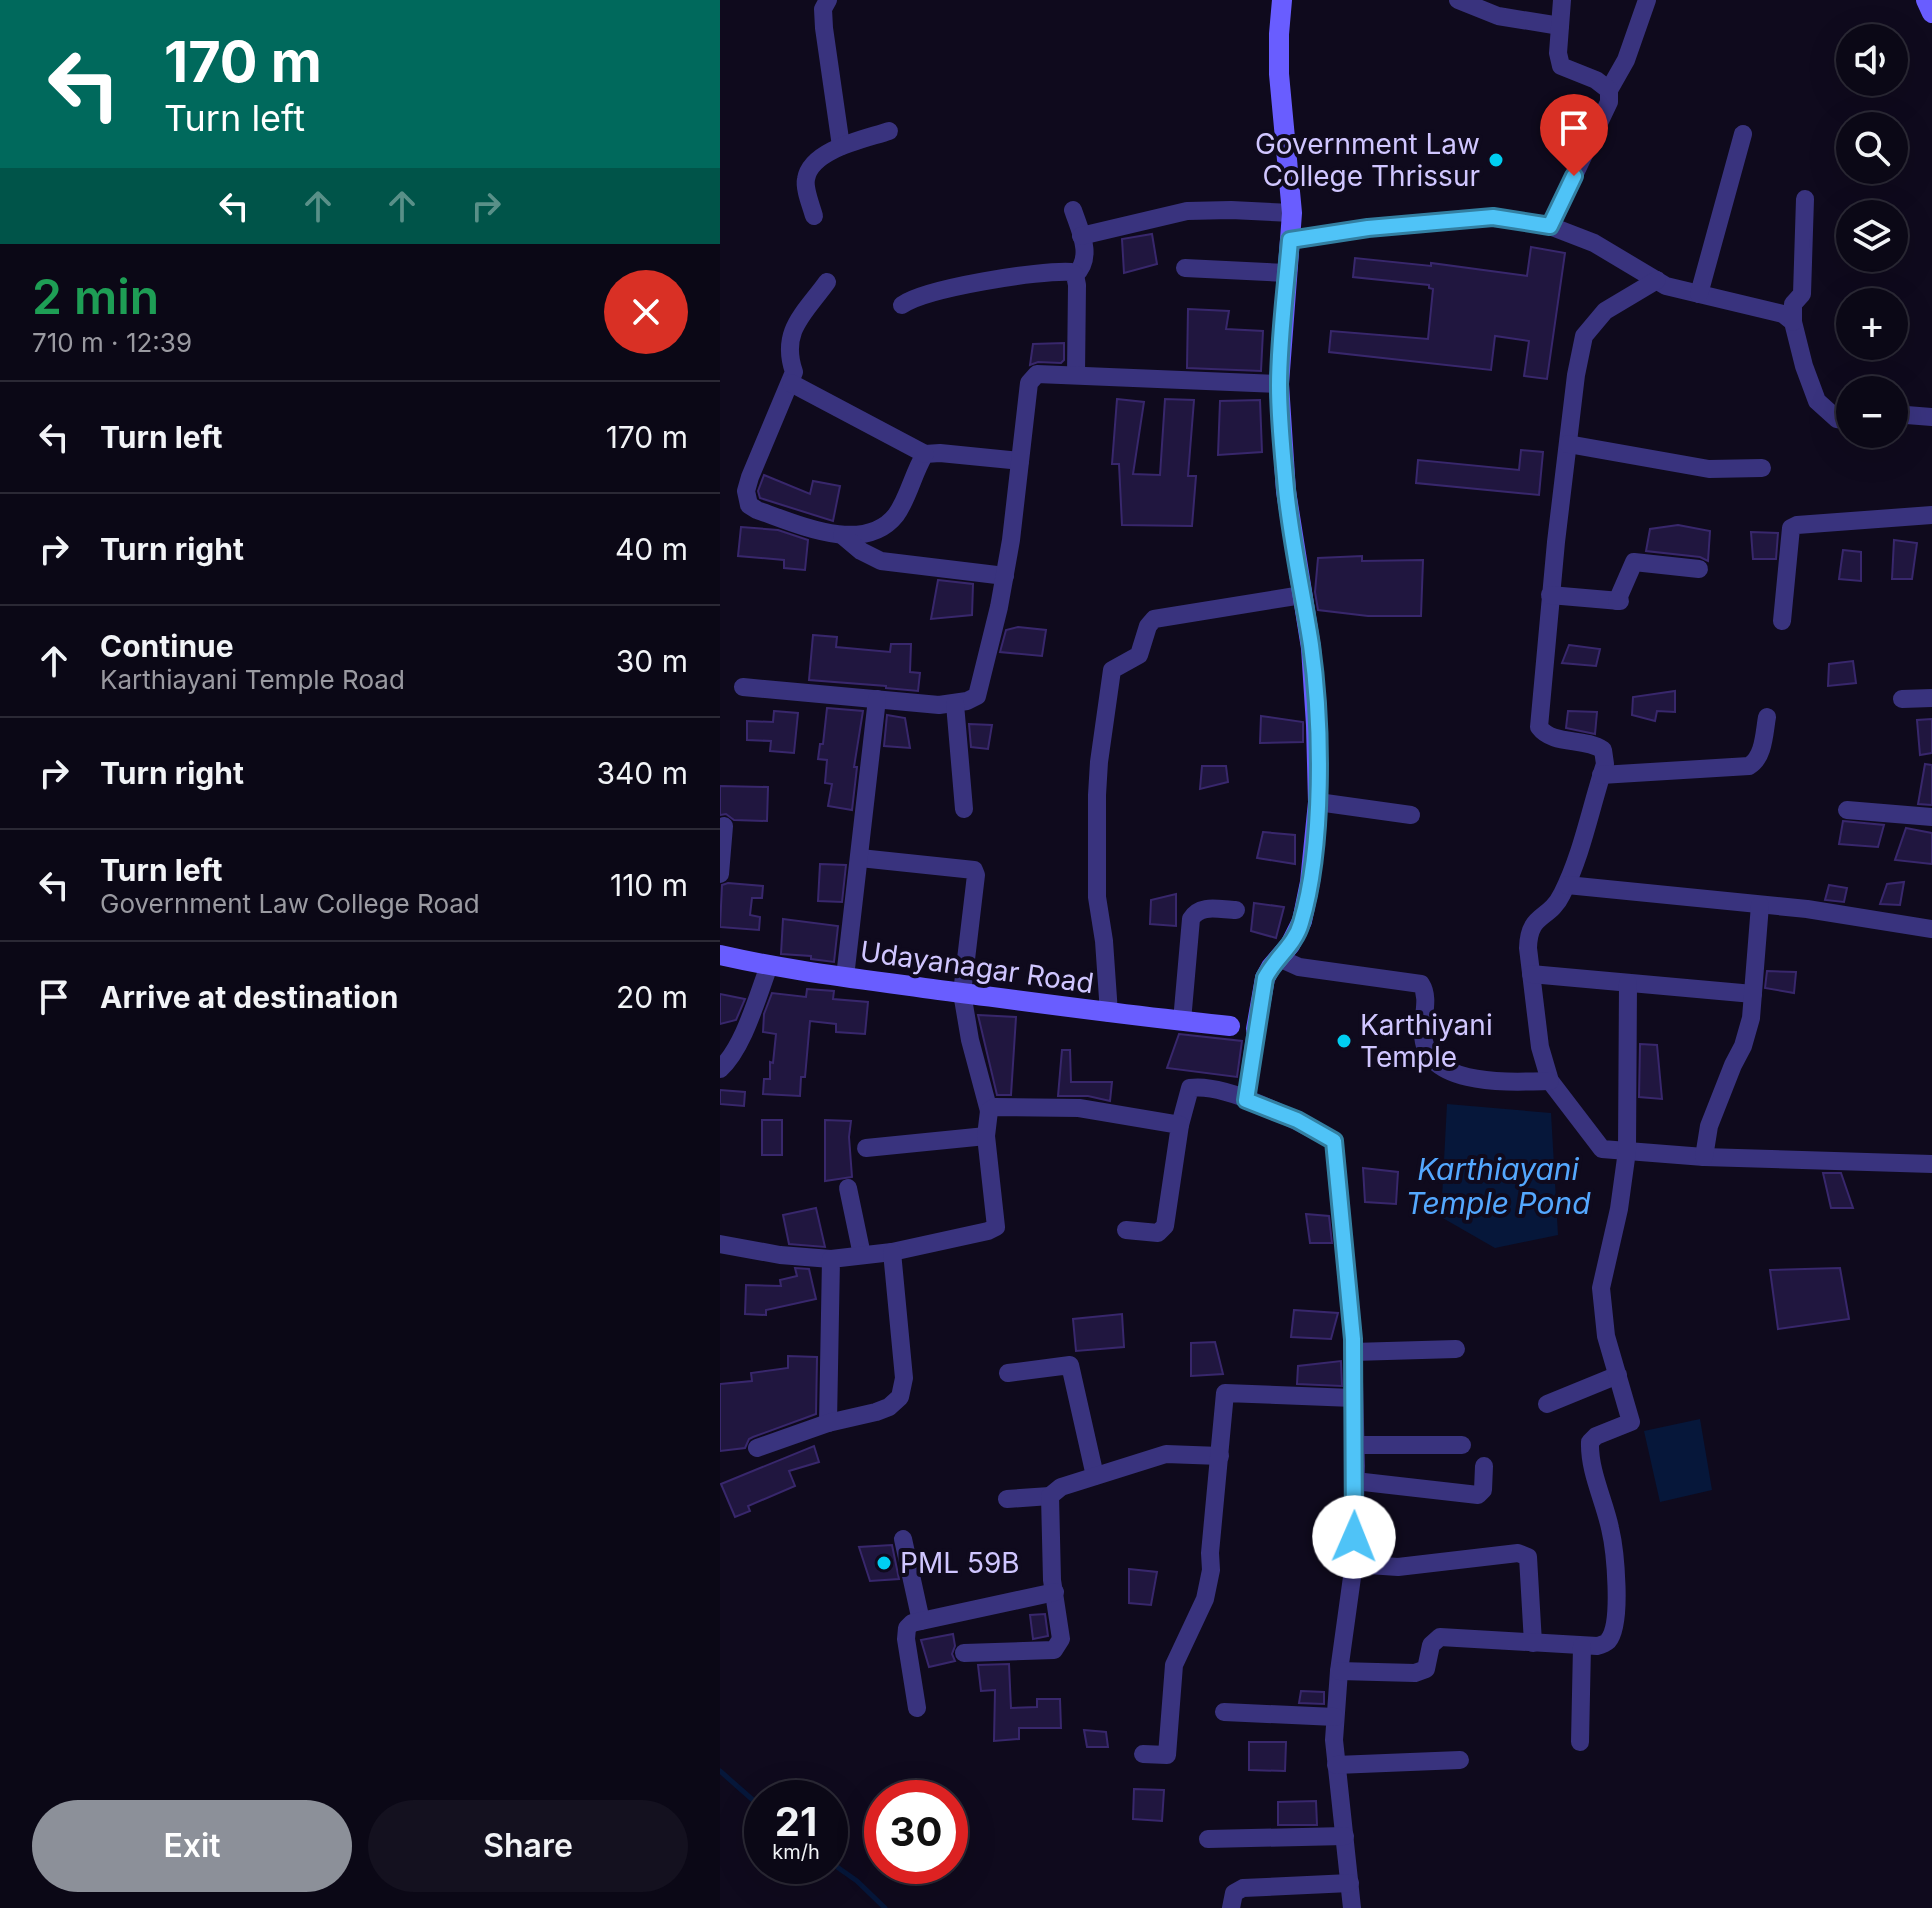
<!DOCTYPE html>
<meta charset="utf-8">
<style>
:root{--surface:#0b0816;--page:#14111f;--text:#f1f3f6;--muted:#9a9aa1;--line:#2b2935;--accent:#8c9099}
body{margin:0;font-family:Inter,sans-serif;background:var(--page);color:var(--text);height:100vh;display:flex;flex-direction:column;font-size:30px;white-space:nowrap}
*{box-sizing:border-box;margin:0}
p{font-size:26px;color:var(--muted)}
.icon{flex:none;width:44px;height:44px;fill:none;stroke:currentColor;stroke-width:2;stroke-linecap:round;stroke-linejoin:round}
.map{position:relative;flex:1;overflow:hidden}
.details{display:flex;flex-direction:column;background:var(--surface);width:720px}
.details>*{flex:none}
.banner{background:#00695c;color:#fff;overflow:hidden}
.fabs{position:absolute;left:1116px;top:24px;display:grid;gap:16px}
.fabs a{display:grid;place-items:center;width:72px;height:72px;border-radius:50%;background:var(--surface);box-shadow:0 8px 32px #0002,0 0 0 2px var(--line);font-size:40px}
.speed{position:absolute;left:24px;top:1780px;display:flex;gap:16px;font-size:40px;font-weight:700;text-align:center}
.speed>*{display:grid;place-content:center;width:104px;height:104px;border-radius:50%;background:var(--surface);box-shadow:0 8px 32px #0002,0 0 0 2px var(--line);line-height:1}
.speed small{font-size:20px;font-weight:400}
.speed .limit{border:12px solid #d22;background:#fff;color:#111}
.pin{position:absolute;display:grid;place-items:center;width:68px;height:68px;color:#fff;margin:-82px -34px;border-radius:50% 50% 50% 0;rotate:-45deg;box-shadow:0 0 8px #0007}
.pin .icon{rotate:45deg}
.me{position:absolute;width:88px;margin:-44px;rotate:1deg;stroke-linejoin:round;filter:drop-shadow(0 0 6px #0008)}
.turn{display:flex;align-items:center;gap:28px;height:168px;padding:0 32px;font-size:36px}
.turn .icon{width:104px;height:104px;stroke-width:2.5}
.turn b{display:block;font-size:56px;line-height:68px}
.lanes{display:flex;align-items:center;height:76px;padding:0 32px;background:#0003;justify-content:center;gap:40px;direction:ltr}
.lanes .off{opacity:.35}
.round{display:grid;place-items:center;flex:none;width:84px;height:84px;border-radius:42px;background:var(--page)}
.overview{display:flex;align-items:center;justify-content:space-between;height:136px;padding:0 32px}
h1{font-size:48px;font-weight:600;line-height:60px;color:#1e9e55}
.cta{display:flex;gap:16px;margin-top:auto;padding:16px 32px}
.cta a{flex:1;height:92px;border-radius:48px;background:var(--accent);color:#fff;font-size:32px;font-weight:600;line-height:92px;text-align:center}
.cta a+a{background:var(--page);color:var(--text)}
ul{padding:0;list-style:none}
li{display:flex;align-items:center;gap:24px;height:112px;padding:0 32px;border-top:2px solid var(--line)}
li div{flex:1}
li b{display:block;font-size:30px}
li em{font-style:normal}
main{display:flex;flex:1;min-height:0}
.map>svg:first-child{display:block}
</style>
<main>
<section class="details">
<div class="banner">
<div class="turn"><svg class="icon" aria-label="left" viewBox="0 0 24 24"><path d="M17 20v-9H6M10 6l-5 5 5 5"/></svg><div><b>170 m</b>Turn left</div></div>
<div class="lanes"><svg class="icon" aria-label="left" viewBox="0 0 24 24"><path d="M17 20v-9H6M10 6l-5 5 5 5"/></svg><svg class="icon off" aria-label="ahead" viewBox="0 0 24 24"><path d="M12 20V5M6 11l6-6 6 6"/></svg><svg class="icon off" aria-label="ahead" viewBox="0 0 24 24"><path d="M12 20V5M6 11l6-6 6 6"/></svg><svg class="icon off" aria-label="right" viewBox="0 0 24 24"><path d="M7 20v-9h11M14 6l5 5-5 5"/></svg></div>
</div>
<div class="overview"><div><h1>2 min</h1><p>710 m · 12:39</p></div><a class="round" style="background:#d93025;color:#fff"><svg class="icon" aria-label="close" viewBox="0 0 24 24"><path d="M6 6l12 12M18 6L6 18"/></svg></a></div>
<ul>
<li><svg class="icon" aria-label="left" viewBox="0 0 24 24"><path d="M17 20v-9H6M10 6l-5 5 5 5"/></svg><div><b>Turn left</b></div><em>170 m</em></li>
<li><svg class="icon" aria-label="right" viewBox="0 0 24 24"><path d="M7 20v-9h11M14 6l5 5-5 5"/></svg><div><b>Turn right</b></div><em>40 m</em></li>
<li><svg class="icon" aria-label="ahead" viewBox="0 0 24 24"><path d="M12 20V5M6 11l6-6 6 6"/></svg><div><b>Continue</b><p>Karthiayani Temple Road</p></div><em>30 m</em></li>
<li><svg class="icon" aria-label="right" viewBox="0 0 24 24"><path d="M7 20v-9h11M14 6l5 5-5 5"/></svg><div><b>Turn right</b></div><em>340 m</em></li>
<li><svg class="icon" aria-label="left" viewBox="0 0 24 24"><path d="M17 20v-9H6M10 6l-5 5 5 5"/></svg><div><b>Turn left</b><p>Government Law College Road</p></div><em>110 m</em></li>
<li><svg class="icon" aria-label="arrive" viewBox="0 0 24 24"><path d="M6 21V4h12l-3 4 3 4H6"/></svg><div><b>Arrive at destination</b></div><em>20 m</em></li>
</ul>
<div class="cta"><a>Exit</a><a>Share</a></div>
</section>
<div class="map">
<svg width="1212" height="1908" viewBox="0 0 1212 1908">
<rect width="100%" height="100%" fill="#0f0a1d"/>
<g fill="#06173a">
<polygon points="727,1104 831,1113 838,1235 775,1248 721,1217"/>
<polygon points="980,1419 992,1490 940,1502 924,1431"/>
</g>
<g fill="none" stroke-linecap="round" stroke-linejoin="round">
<g stroke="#06173a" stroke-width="5">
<polyline points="0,1771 42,1808"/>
<polyline points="110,1862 137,1881 165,1908"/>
</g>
</g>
<g fill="#20163f" stroke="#38276c" stroke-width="2">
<polygon points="432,234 437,264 404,273 402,239"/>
<polygon points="811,247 845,253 827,379 804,376 809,341 775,336 771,370 609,352 611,331 708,339 713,289 709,288 709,285 633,277 635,258 711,266 711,263 807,276"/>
<polygon points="468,309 509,311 506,329 543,331 541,371 467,368"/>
<polygon points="344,343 344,360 341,363 318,362 310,365 313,344"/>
<polygon points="397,399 424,402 413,474 440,475 445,399 474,400 468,476 476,476 472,526 402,525 399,464 392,464"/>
<polygon points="540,400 542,452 498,455 500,401"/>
<polygon points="801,450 823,452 819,495 696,483 698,460 799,470"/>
<polygon points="44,475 90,494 93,481 120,486 113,521 40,498 38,491"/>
<polygon points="958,525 990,531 988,561 980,557 926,551 930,529"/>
<polygon points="21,527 58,530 88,540 85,570 64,568 64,560 18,556"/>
<polygon points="1031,532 1058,533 1056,559 1033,559"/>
<polygon points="1174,540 1197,543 1192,579 1172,579"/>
<polygon points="1123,550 1141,552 1141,581 1119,579"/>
<polygon points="642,556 642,561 703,560 701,616 648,616 598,610 595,592 598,558"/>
<polygon points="218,580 253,584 252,615 211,619"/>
<polygon points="298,627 326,630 322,656 280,652 286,630"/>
<polygon points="93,635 117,637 116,647 170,652 171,644 191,644 190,672 200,673 198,691 166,688 166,686 89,680"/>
<polygon points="849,645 880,649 876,666 842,663"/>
<polygon points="1133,661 1136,683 1108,686 1109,664"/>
<polygon points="955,691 955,712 937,711 935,721 912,715 913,697"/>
<polygon points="107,708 143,711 134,767 137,767 132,810 108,806 112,784 105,783 107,760 98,759 100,744 103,744"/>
<polygon points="54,711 78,713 74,753 50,751 51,741 27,740 27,721 53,722"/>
<polygon points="848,711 877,712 875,734 846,728"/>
<polygon points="167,715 185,718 190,748 164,746"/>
<polygon points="541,716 583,722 583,742 540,743"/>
<polygon points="1212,719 1212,753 1200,755 1197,720"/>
<polygon points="249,724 272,725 268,749 251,747"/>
<polygon points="1205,764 1212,765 1212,805 1198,804"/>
<polygon points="482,766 506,766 508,782 480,789"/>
<polygon points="0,786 48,787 47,821 14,820 6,814 0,815"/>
<polygon points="1123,821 1164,825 1158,847 1119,844"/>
<polygon points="1186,828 1212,833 1212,864 1175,860"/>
<polygon points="543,832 575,835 575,864 537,858"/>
<polygon points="100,864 126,865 122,902 98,901"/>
<polygon points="1184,882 1180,905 1160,904 1167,884"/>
<polygon points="8,883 43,886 42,898 32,898 30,915 40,917 39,930 0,927 2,885"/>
<polygon points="1109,885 1127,888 1124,902 1105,900"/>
<polygon points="456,894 456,926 430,924 431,900"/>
<polygon points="534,903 564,907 556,938 531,931"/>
<polygon points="63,919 118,926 114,962 91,959 91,956 61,954"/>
<polygon points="1047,971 1076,972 1074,993 1045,988"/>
<polygon points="87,989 114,991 113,999 148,1002 145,1034 116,1032 116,1024 90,1021 85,1077 81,1077 80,1096 43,1094 44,1079 50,1079 50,1062 53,1063 56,1034 43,1032 44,1014 52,993 86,997"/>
<polygon points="0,994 25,999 16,1020 0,1024"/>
<polygon points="258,1015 296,1017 291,1095 277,1095"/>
<polygon points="459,1034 522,1041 517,1077 447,1068"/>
<polygon points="920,1044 937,1045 942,1099 919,1097"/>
<polygon points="342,1050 350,1050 351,1082 392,1082 390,1101 368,1096 338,1096"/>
<polygon points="0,1090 25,1092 24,1106 0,1104"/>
<rect x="42" y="1120" width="20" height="35"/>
<polygon points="105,1120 131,1121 129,1137 132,1177 105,1181"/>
<polygon points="643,1168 678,1172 676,1204 645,1202"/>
<polygon points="1103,1173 1121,1173 1133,1208 1111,1208"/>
<polygon points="96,1208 105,1247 69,1244 63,1215"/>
<polygon points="586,1214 609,1216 612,1243 590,1243"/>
<polygon points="75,1268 89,1269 96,1299 46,1310 46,1315 25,1314 26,1285 61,1286 60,1280 77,1276"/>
<polygon points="1120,1268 1129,1319 1058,1329 1050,1270"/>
<polygon points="574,1310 618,1313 611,1339 571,1337"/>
<polygon points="402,1314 404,1347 356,1351 353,1319"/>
<polygon points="495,1342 503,1374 471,1376 471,1343"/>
<polygon points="68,1356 97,1357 96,1414 33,1437 29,1439 25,1448 0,1451 0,1384 32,1381 31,1373 68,1368"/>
<polygon points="621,1361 622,1386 577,1384 578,1366"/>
<polygon points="94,1446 99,1462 69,1471 75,1486 28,1506 30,1511 15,1517 1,1484"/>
<polygon points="172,1545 179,1579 150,1581 139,1547"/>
<polygon points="409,1569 437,1572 431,1605 409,1603"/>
<polygon points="325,1614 328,1636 313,1639 310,1615"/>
<polygon points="233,1634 235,1646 232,1654 235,1661 209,1667 201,1640"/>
<polygon points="289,1664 291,1708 317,1707 317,1699 340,1699 341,1728 299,1728 299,1739 274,1741 275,1690 261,1691 258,1665"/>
<polygon points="581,1691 604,1692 604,1704 579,1703"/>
<polygon points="364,1730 386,1732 388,1747 367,1747"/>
<polygon points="529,1742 566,1742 565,1771 529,1770"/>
<polygon points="414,1789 444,1790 442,1821 413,1819"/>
<polygon points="596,1801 597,1825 558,1825 558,1802"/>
</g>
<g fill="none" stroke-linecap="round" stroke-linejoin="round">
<g stroke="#39337e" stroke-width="18">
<polyline points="108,0 103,9 104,28 121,146"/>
<polyline points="738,0 778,16 840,26"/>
<polyline points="889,90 906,60 927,0"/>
<path d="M353,210C360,231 374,257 355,275"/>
<path d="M94,216C91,205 84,189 86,179C91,149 146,139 169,131"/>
<polyline points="830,226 889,102 889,90 876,80 841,66 838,53 842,0"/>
<polyline points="361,236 467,211 511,210 572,213"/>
<polyline points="570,240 648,228 773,217 830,226 874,243 946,286 1063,314 1073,322 1084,366 1097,401 1117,419 1130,421"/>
<polyline points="465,268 567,273"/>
<path d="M937,280L885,311L864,336L856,375L836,542L819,727C833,746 864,737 883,750L885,764C871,806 862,855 842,894C829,921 809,912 808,948L820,1047L830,1081L882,1149L984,1157L1212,1164"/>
<path d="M107,282C84,314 60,331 74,372L30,477L26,491L29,505L37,510C75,523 144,556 176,515C189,497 193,473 205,454L220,453L300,461"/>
<polyline points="979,294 1023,134"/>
<path d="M182,305C206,288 319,270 351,272L355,275L357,285L356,374"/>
<polyline points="1073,322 1073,304 1082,294 1085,199"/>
<polyline points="71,383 205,454"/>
<polyline points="1174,414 1212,417"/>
<polyline points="848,444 989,469 1042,468"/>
<polyline points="122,535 141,551 161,561 285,576"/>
<polyline points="830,595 900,601"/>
<polyline points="897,601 914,562 979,569"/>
<polyline points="1062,621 1071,528 1077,525 1212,515"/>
<polyline points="23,687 219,705 247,701 257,696 279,607 291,540 309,383 317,374 559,384"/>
<polyline points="1182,699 1212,698"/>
<polyline points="235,704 244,809"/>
<path d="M881,775L1029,766C1044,757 1044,734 1047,717"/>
<polyline points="598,802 691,815"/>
<polyline points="1127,810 1212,817"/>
<polyline points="140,858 254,870 256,875 242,993 250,1040 269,1111"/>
<polyline points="0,874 4,826"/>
<polyline points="847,885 1087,909 1212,929"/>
<path d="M559,958L579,967L701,984C710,998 702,1017 703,1033C704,1088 791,1082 830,1081"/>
<polyline points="811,974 1033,994"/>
<polyline points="125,977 157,699"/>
<polyline points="389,1013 384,941 377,897 377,795 379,762 392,670 419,655 428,626 434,619 582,595"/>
<path d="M462,1021L471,919C480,903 501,910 516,910"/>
<path d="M0,1069C24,1047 37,997 49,966"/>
<polyline points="526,1100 536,1029"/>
<path d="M460,1125L470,1088C507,1082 581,1123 614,1141L633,1339L636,1466L633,1570L619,1671L614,1740L632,1908"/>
<polyline points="146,1148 266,1136"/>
<polyline points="984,1157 989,1126 1013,1065 1023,1046 1031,1018 1040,905"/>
<polyline points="128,1188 142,1255"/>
<polyline points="0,1244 60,1255 111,1259"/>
<polyline points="633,1352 736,1349"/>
<polyline points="288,1373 350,1365 375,1476"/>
<polyline points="827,1404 898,1375"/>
<polyline points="108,1423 111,1259 172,1252 268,1231 276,1227 266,1136 269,1111 275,1107 359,1108 460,1125 445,1226 438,1233 406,1230"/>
<polyline points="635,1445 742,1445"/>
<polyline points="37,1448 108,1423 156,1412 169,1407 180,1397 184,1378 172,1252"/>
<polyline points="635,1481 758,1495 763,1490 764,1466"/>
<polyline points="287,1499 330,1496"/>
<polyline points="183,1539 201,1621"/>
<polyline points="634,1564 678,1567 798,1553 808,1557 813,1643"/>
<polyline points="244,1653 334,1650 341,1639 332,1580 330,1496 341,1487 446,1454 500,1456"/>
<path d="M619,1671L695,1673L706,1669L711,1645L720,1637L877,1646C881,1645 885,1644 888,1641C903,1624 895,1549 890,1528C884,1500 869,1471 870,1442L876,1436L911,1422L886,1336L881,1288L899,1209L907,1151L908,983"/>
<polyline points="197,1708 186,1639 187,1628 192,1623 335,1592"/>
<polyline points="504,1712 615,1717"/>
<polyline points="860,1742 862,1646"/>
<polyline points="423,1754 447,1755 454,1665 485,1599 491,1570 490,1553 505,1393 633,1398"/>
<polyline points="616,1765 740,1760"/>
<polyline points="488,1839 625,1836"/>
<polyline points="511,1908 514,1893 523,1888 630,1883"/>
</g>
<g stroke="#695dff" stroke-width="20">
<polyline points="1206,0 1212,13"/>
<path d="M0,955C70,971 141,979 212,989C311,1002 410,1016 510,1026"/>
<polyline points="536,1029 545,978 551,967 570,945 582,921 590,882 598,802 596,725 591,648 566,491 559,384 572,213 559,74 559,34 562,0"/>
</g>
</g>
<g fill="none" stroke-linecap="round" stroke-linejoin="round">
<defs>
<path id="route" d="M634,1537L633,1339L614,1141L577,1120L526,1100L545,978C555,958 575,945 581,923C604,847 602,723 591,645C583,593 571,541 566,489C563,455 559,420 559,386C559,338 566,288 570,240L648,228L773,217L830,226L854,176"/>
</defs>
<use href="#route" stroke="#337fa1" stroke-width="20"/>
<use href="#route" stroke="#4fc3f7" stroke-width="14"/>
</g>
<g fill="#00cef1" stroke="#0f0a1d" stroke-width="3">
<circle cx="776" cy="160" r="8"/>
<circle cx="624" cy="1041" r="8"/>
<circle cx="164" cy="1563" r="8"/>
</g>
<g text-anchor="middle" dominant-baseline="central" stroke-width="8" stroke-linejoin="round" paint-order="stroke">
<g font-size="28" fill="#d0c6ff" stroke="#0f0a1d" text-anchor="start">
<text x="760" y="144" text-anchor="end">Government Law<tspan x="760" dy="32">College Thrissur</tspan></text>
<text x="640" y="1025">Karthiyani<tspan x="640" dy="32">Temple</tspan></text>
<text x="180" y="1563">PML 59B</text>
</g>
<g font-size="28" fill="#d0c6ff" stroke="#0f0a1d">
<text transform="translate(257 967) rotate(8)">Udayanagar Road</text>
</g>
<g font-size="30" font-style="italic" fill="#54a8ff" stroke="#0f0a1d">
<text x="778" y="1169">Karthiayani<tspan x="778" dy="34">Temple Pond</tspan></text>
</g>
</g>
</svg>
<div class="fabs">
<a><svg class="icon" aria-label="sound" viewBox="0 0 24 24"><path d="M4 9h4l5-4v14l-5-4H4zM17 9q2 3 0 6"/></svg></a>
<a><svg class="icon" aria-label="search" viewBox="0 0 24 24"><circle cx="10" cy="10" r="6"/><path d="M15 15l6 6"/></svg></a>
<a><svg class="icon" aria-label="layers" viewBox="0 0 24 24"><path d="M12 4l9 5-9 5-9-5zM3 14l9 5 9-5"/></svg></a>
<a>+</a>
<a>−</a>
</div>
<div class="speed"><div>21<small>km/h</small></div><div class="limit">30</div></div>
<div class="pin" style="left:854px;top:176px;background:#d93025"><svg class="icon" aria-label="arrive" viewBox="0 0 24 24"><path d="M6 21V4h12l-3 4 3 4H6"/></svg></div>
<svg class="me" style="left:634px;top:1537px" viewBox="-20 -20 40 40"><circle r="19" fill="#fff"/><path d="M0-13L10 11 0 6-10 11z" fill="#4fc3f7"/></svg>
</div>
</main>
